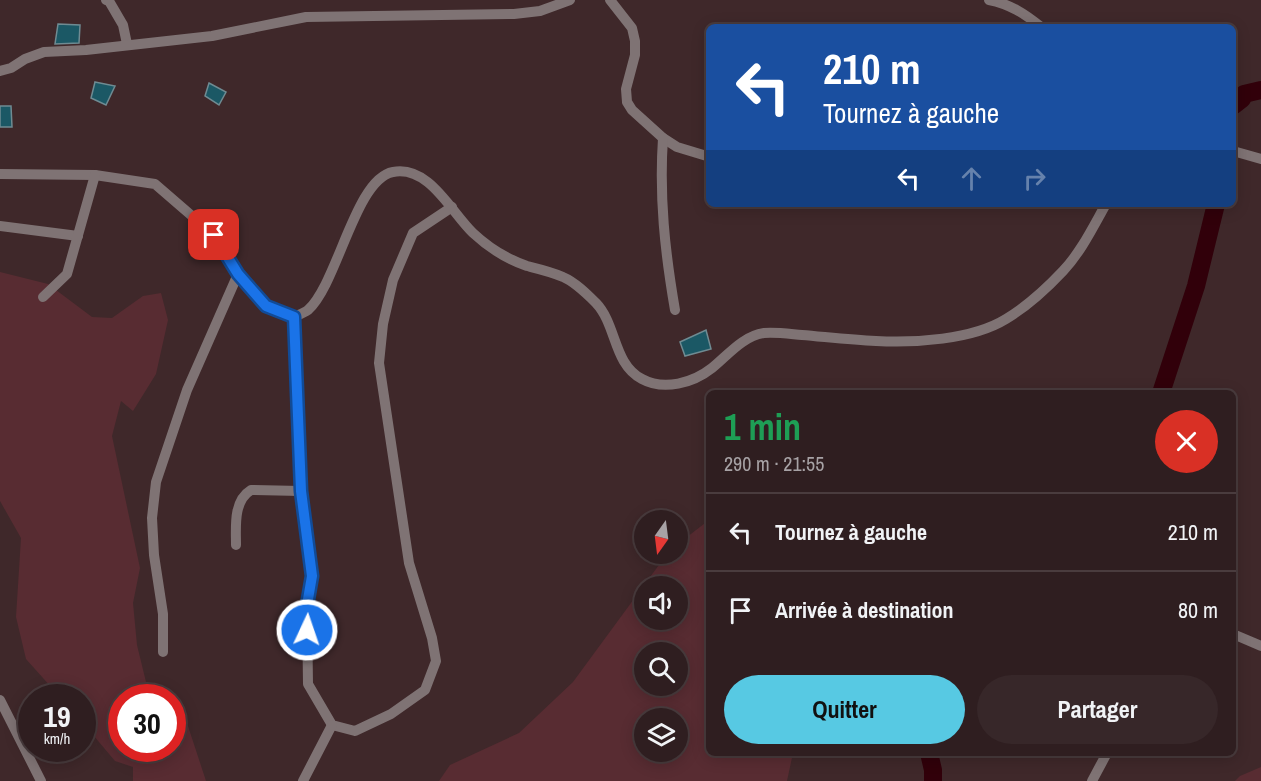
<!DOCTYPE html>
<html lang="fr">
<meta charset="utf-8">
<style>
:root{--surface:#2f1e20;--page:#372729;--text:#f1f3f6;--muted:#a7a2a5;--line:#4a3c3e;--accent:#57c9e3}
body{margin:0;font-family:"Archivo Narrow",sans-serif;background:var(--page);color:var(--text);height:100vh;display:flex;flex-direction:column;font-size:22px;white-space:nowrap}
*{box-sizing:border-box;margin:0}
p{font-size:20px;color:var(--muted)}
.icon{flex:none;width:33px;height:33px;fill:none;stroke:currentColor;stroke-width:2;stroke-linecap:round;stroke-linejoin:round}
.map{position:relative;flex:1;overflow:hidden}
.sheet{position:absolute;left:706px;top:390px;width:530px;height:366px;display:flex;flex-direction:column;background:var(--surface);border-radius:9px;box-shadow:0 3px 15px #0003,0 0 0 2px var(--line)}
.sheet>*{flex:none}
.hud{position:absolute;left:706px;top:24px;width:530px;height:183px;border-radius:9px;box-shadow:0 3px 15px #0003,0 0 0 2px var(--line);background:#1a4fa0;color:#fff;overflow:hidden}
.needle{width:39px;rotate:194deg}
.controls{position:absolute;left:634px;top:510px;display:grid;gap:12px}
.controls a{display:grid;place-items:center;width:54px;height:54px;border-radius:50%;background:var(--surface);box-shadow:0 3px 15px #0003,0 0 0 2px var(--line);font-size:30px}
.speed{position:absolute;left:18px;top:684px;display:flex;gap:12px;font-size:30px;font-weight:700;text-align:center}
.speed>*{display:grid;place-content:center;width:78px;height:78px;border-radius:50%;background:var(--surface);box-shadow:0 3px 15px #0003,0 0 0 2px var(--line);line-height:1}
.speed small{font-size:15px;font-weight:400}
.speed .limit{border:9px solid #d22;background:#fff;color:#111}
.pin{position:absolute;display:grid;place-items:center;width:51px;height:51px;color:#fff;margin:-26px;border-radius:12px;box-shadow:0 3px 9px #0006}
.me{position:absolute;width:66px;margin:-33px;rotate:3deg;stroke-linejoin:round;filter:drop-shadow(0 0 4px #0008)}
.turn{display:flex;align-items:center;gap:21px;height:126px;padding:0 18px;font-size:27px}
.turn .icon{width:78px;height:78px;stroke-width:2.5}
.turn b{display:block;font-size:42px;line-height:51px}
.lanes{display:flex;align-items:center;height:57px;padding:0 18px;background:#0003;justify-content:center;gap:30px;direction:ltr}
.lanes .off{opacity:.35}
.round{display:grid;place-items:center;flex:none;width:63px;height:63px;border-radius:32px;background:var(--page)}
.head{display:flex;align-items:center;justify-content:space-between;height:102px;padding:0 18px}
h1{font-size:36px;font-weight:800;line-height:45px;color:#1e9e55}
.cta{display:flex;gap:12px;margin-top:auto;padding:12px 18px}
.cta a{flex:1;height:69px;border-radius:36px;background:var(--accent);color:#111;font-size:24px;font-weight:800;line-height:69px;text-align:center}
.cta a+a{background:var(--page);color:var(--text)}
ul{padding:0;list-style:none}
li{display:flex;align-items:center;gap:18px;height:78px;padding:0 18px;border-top:2px solid var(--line)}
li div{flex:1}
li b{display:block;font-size:22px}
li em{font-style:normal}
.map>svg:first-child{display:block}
</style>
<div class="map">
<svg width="1261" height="781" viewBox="0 0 1261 781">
<rect width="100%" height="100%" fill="#3f282a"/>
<g fill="#582c32" fill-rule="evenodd">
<polygon points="0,272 48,284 92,317 112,318 143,296 161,293 168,320 156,374 133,411 121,401 112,436 140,568 133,603 137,645 146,682 158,697 122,698 122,748 172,748 173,712 188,726 206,781 133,781 133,767 115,761 83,723 82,698 60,697 26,659 16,617 21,538 0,501"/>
<path d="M709,520L710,753H793L787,781H439L450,765L519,733L573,682L667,554H678V544ZM645,586H678V620H645ZM645,652H678V686H645ZM645,718H678V752H645Z"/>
<polygon points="1261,767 1261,781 1235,781 1240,776"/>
</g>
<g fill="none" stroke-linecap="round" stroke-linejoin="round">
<g stroke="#31000a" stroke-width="18">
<polyline points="1233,106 1242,99 1244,94 1261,90"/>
<polyline points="1161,393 1196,286 1216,204"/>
<polyline points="929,753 933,770 933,781"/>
</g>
</g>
<g fill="#1b5865" stroke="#6f8b92" stroke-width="1.5">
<polygon points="58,24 80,25 79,43 55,44"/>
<polygon points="95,82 115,86 106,105 91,98"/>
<polygon points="209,83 226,92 219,105 205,96"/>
<polygon points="0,106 11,106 12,127 0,127"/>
<polygon points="706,330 711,349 685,356 680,342"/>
</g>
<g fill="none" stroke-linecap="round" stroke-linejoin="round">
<g stroke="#7f7374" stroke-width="10">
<polyline points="106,0 109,1 123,25 127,44"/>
<polyline points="610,0 632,28 635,41 635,55 626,89 627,102 632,110 663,138 677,147 710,157"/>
<path d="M989,0C1010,4 1025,14 1041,27"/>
<polyline points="0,71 11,68 25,59 44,52 86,50 212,36 306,17 514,14 540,11 570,0"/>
<path d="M663,138C659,197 665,252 675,310"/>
<polyline points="1233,151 1261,159"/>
<path d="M0,174L95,175L155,184L214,235L238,274L266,306L294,317C298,315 304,313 308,310C338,283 355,179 393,172C429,165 451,212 473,233C489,248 507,259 527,266C539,269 552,272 563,277C575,282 587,294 596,303C617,325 613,364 642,379C664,391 693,383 712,368C728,355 743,336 764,333C776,332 790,334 802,335C826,337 851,340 876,341C914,343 972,340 1006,319C1026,307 1047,288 1063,271C1081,252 1093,227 1106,204"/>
<polyline points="906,204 936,204"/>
<polyline points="0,226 78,236"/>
<polyline points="43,297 67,274 95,175"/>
<polyline points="294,317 301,491 312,576 307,611 308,684 332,725 355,731 391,714 425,690 436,661 432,638 409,563 379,363 383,324 393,280 413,233 452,207"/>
<path d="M236,545C236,527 233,501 251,490L301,491"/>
<polyline points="1233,634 1261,646"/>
<polyline points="163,652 163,614 154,555 152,518 156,482 187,390 238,274"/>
<polyline points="0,700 41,781"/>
<polyline points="303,781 332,725"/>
<polyline points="1092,781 1107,753"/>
</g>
</g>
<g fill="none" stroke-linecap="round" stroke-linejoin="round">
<defs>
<polyline id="route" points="214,235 238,274 266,306 294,317 301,491 312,576 306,611 307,630"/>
</defs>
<use href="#route" stroke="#114b97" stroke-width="15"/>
<use href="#route" stroke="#1a73e8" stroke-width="10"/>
</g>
</svg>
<div class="controls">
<a><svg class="needle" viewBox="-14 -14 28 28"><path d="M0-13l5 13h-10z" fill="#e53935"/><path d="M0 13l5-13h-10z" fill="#a7a2a5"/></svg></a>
<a><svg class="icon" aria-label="sound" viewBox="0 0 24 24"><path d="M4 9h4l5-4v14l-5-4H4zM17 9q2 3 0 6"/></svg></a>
<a><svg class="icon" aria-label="search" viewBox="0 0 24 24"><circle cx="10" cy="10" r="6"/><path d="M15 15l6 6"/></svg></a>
<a><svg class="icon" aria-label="layers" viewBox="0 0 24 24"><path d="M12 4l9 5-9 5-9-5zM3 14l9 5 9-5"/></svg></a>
</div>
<div class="speed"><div>19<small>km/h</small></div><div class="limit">30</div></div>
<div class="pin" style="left:214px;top:235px;background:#d93025"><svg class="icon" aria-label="arrive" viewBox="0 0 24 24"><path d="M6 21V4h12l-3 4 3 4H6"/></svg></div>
<svg class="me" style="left:307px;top:630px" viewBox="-20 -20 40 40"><circle r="17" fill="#1a73e8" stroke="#fff" stroke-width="3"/><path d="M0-11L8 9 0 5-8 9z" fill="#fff"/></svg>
<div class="hud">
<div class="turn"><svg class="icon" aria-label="left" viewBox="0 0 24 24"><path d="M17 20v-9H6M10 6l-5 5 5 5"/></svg><div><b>210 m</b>Tournez à gauche</div></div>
<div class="lanes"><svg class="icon" aria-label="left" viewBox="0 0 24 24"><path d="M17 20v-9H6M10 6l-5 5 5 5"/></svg><svg class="icon off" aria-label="ahead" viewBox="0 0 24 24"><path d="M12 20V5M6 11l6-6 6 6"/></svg><svg class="icon off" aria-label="right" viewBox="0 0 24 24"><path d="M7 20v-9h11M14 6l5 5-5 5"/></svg></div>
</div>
<section class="sheet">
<div class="head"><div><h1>1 min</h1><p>290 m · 21:55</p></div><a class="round" style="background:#d93025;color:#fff"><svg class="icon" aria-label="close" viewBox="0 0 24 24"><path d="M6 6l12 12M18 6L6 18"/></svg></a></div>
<ul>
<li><svg class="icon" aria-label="left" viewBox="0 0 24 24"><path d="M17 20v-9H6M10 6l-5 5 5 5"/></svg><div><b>Tournez à gauche</b></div><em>210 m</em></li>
<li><svg class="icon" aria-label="arrive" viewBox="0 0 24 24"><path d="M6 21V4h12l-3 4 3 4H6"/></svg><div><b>Arrivée à destination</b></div><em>80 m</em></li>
</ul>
<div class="cta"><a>Quitter</a><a>Partager</a></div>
</section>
</div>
